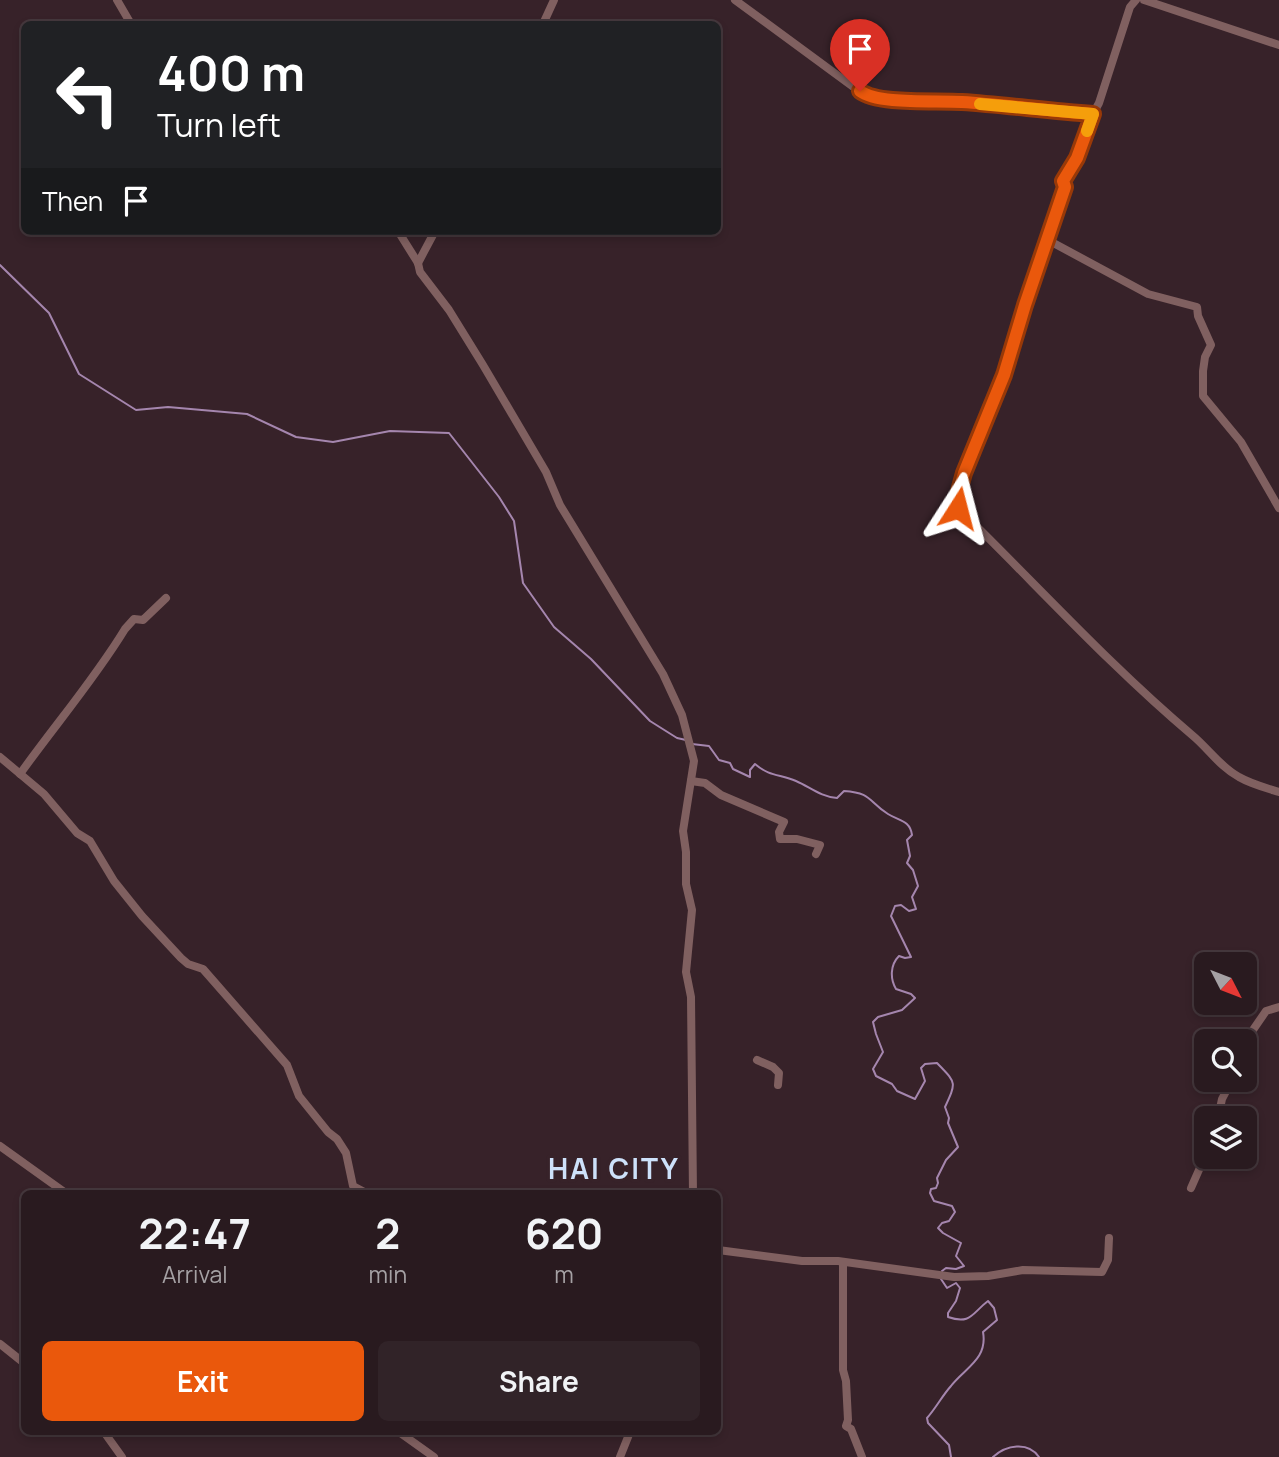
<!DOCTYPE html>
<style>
:root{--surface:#291a1f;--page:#312328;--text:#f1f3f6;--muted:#a5a1a4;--line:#45383d;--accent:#ea580c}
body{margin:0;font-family:Manrope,sans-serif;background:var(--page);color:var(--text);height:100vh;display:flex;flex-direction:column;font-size:26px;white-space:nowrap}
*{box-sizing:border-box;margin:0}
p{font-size:23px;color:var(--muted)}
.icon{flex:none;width:38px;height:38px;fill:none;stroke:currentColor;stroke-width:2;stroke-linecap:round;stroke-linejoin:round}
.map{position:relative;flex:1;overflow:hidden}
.details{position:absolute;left:21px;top:1190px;width:700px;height:245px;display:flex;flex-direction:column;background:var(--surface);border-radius:10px;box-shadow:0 4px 10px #0003,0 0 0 2px var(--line)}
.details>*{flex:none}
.hud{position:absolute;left:21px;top:21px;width:700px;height:214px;border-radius:10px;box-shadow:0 4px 10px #0003,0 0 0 2px var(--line);background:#202124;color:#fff;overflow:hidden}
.needle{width:46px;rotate:132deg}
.controls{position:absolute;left:1194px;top:952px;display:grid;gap:14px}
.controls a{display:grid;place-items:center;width:63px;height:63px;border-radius:10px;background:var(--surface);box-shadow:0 4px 10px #0003,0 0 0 2px var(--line);font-size:35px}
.pin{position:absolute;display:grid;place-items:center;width:60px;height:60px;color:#fff;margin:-72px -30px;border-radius:50% 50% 50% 0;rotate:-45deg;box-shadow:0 0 7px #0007}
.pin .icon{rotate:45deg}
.me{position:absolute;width:77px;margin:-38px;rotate:9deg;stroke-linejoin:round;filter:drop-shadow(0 0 5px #0008)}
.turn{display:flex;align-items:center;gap:24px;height:147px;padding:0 21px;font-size:32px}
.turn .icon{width:91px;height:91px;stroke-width:2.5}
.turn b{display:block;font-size:49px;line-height:60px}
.then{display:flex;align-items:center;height:66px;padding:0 21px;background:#0003;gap:14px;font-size:26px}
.eta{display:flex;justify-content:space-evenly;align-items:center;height:119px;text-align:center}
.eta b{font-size:42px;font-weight:700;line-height:49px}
.action{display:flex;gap:14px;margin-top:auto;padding:14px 21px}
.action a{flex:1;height:80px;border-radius:10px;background:var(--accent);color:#fff;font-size:28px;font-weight:700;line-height:80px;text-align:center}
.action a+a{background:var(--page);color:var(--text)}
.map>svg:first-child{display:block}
</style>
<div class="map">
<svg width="1279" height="1457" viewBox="0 0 1279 1457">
<rect width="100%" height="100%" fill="#372229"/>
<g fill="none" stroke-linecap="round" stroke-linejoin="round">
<g stroke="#a586ae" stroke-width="2">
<polyline points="0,265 49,313 79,374 136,410 168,407 247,414 296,437 333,442 390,431 449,433 499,497 514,521 523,583 554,627 591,659 650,721 677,738 686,740"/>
<path d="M692,744L709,746L719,760L730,763L733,769L750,777V770L755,764C770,777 780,774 796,781C810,787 821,797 837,798L844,791C873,793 867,801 888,814C899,821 910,820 912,835L907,840L910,856L907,863L913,870L918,886L912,897L916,909L909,911L901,905L895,906L891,916L911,957L905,958L899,956C890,965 890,979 896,989L911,994L915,998L902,1010L878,1017L873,1022L876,1034L883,1052L873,1069L876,1076L892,1084L897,1091L915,1099L925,1081L921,1068L925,1064L937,1063C956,1083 957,1081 945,1107L949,1118L948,1123L958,1147L946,1160L937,1178L938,1183L936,1188L931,1189L930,1193L934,1201L952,1206L955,1212L949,1221L942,1223L938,1228L943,1233L961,1243L956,1256L964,1266L956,1269L946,1268L942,1271"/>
<path d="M941,1279L947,1288L956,1283L960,1288L956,1301L948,1313V1317C971,1325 972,1313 988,1301L994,1308L997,1320L983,1332C988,1359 965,1368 951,1386C942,1396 936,1408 927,1418L928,1423L949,1445L951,1457"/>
<path d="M993,1457C1006,1445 1028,1441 1039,1457"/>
</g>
<g stroke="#806060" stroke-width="8">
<polyline points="117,0 131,24"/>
<path d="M735,0L863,94C889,104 930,101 959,102C1003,104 1048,111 1093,114"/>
<path d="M1136,0L1130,7L1099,103L1093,114L1077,158L1063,181L1065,187L1046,239L1004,375L964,473L959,491L958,508C1036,584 1109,665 1192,735C1208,748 1220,767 1239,777C1251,784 1266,788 1279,792"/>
<polyline points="1144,0 1279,45"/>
<polyline points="543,24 554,0"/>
<polyline points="398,231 418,263 420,272 449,310 483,365 546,472 560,505 663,674 682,715 694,761 683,831 686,852 686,884 692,910 686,972 691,997 693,1194"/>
<polyline points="1046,239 1148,294 1197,307 1198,316 1211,345 1205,357 1203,371 1203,396 1241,442 1279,508"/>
<polyline points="418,263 435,231"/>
<polyline points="0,757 44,794 77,833 90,841 114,881 142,916 181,958 188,964 203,969 287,1065 299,1096 328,1132 337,1139 346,1153 353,1186 368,1194"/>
<path d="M20,774C55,725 94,680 125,629L134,619L143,620L166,598"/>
<polyline points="691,781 705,783 721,795 784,822 779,832 780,839 797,839 820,845 816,854"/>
<polyline points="1244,1043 1266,1011 1279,1007"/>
<polyline points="757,1060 773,1067 779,1073 778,1085"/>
<polyline points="1218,1118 1222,1099 1232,1080"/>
<polyline points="0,1146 67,1194"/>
<polyline points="1191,1188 1206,1154"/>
<polyline points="718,1250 802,1261 838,1261 954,1277 988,1276 1023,1270 1102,1272 1108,1260 1109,1238"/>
<polyline points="843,1262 843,1370 846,1381 848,1420 846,1426 851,1429 862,1457"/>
<polyline points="0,1344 24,1363"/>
<polyline points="104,1432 122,1457"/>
<polyline points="399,1432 434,1457"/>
<polyline points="620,1457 630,1432"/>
</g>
</g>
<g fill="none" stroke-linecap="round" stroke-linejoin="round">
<defs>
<path id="route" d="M860,91C878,105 938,100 962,102C1006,105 1049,111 1093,114L1077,158L1063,181L1065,187L1025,305L1004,375L964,473L959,491L958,508"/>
</defs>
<use href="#route" stroke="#983908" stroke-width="18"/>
<use href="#route" stroke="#ea580c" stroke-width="12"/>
<polyline stroke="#f59e0b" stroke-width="12" points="980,104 1093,114 1087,131"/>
</g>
<g text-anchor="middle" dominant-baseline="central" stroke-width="7" stroke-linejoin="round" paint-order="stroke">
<g font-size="28" font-weight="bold" letter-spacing="2" fill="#cde1fa" stroke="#372229">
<text x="614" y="1168">HAI CITY</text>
</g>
</g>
</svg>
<div class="controls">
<a><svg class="needle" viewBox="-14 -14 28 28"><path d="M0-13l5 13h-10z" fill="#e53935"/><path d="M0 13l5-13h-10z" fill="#a5a1a4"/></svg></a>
<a><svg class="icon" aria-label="search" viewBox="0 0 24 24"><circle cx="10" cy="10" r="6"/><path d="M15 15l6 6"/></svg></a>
<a><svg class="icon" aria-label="layers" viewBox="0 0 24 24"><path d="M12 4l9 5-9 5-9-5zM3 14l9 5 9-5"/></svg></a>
</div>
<div class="pin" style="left:860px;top:91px;background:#d93025"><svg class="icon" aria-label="arrive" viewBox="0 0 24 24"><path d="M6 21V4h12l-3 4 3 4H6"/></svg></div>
<svg class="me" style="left:958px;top:508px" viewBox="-20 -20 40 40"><path d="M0-17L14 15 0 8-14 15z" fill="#ea580c" stroke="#fff" stroke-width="4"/></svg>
<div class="hud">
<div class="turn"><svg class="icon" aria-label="left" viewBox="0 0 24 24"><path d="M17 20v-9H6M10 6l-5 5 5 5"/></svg><div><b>400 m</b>Turn left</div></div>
<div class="then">Then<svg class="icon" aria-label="arrive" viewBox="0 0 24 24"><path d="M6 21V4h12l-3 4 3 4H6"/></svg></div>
</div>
<section class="details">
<div class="eta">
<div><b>22:47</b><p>Arrival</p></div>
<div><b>2</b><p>min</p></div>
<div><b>620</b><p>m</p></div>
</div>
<div class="action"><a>Exit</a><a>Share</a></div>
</section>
</div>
